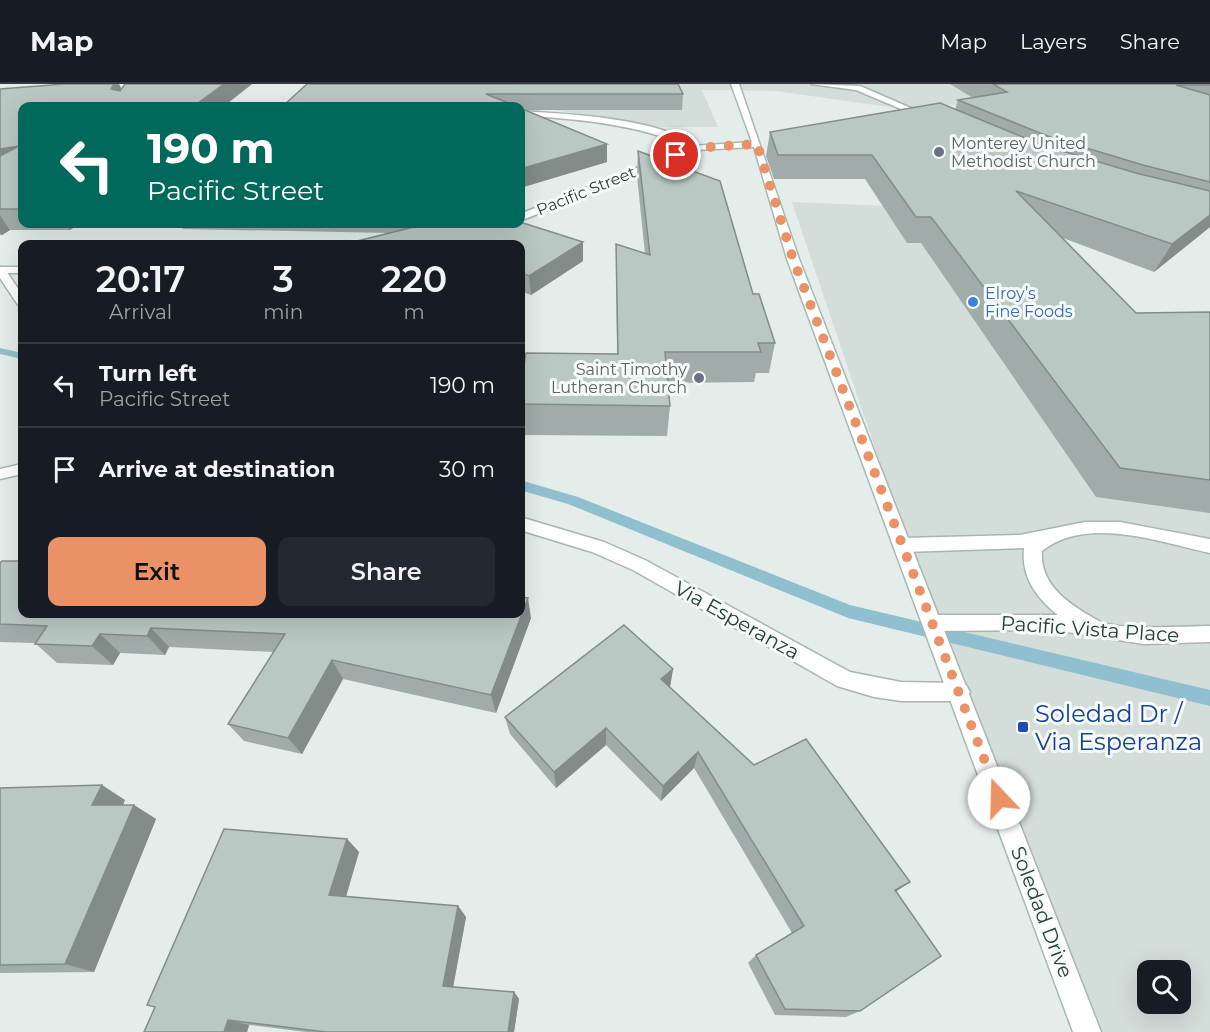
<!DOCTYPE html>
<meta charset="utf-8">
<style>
:root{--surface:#171b24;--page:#242831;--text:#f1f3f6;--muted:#9ea1a6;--line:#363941;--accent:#eb9166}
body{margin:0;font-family:Montserrat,sans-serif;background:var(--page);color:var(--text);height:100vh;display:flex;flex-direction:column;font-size:22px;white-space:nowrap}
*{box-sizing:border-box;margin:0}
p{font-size:20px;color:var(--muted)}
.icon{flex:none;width:33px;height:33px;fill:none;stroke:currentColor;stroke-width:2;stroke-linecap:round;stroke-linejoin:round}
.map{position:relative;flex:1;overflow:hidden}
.drawer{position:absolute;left:18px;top:156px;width:507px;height:378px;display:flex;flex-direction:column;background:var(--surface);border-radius:12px;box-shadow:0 6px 24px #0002}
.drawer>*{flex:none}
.top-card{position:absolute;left:18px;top:18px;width:507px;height:126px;border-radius:12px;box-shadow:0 6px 24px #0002;background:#00695c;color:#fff;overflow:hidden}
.controls{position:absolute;left:1137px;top:876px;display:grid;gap:12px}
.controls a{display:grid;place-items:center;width:54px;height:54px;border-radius:12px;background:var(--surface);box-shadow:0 6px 24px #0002;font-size:30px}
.pin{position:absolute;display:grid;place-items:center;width:51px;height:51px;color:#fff;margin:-26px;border:3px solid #fff;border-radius:50%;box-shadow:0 2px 6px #0007}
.me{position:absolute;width:66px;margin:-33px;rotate:339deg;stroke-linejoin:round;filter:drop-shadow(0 0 4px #0008)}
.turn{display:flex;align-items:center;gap:21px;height:126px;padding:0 30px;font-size:27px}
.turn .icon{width:78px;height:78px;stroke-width:2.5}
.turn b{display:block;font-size:42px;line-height:51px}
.eta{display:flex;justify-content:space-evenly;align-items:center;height:102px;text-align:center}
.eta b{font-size:36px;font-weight:600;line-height:42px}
.button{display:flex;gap:12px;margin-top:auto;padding:12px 30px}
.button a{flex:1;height:69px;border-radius:12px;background:var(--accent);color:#111;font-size:24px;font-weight:600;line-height:69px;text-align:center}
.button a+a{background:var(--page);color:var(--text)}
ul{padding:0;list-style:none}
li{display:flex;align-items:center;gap:18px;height:84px;padding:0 30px;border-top:2px solid var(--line)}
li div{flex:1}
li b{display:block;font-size:22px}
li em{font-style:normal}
header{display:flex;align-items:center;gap:36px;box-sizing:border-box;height:84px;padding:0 30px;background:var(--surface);border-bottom:2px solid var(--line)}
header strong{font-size:28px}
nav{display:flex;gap:33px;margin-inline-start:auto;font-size:21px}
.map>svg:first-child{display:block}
</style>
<header>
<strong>Map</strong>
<nav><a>Map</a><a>Layers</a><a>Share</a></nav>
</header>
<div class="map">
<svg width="1210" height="948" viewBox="0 0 1210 948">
<rect width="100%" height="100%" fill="#e5edea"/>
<g fill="#d3ddd9" fill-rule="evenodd">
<polygon points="540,0 1001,0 1033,17 896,24 776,7 702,6 718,43 657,43 548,25"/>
<path d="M792,118L1010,127L1210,352V948H1072ZM1148,886H1180V920H1148Z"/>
</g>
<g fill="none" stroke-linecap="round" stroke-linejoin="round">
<g fill="#90c0cf" fill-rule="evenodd">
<polygon points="0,264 22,269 22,275 0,270"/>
<polygon points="520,396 578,413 850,521 1210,606 1210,622 848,534 568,420 520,406"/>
</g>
<defs>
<g id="street">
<polygon points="811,0 860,2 934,34 927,36 856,6"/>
<path d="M520,27C568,30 663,34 699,64C691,70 675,57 666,54C619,38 570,35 520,31Z"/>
<polygon points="0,183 4,184 22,210 22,222 18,221 0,194"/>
<polygon points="22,380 22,390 0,395 0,385"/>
<polygon points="520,433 604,458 645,476 850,588 901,598 959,599 966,601 970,608 966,615 959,617 901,617 874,613 837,602 633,486 592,468 520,446"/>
<path d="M1085,438H1120L1210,455V469C1160,458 1086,431 1042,467C1039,502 1072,522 1099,537C1118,547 1186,542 1210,542V558L1144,560L1054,546L934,547L927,545L924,539L927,533L934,531H1058C1036,514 1021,492 1024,464L904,468L898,466L895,461L898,456L904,454L1020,451Z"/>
</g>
<g id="secondary">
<polygon points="731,0 739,0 799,175 1101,948 1073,948 787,175 754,63 696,66 520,137 520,130 692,62 752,58"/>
<rect x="0" y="183" width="22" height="6"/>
</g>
</defs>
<use href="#street" stroke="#a8b5b2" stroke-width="3"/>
<use href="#secondary" stroke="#a4b9b3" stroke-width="3"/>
<use href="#street" fill="#fff" fill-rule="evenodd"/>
<use href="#secondary" fill="#fff" fill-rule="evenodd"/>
</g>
<g fill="#a0aca9">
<polygon points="64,0 119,0 121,5 125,0 252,0 224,22 22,22 22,140 79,140 70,146 10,146 2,151 0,151 0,5"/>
<polygon points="307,0 683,10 682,26 524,26 607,60 607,78 520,104 520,22 283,22"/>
<polygon points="950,0 1210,0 1210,143 1154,188 1063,154 1136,229 1210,228 1210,429 1096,413 921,159 907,159 865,95 774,95 766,72 770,48 955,26 958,16 973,14"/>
<polygon points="638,67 753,210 775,259 769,289 756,289 754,298 668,299 670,322 667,352 522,351 520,335 520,307 617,270 616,160 645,170 637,92"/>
<polygon points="181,140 520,140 583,158 583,177 531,211 520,207 520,160 390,149 183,145"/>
<polygon points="0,479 22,530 531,534 496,629 343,595 302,670 244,657 228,640 273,568 169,563 165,571 120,569 113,581 57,579 35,559 0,558"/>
<polygon points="673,585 670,603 754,681 896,808 860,927 846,933 775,931 748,879 756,871 792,849 694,684 661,717 606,661 556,704 510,650 505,633"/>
<polygon points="0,704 125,716 123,721 134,721 156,735 94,888 0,889"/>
<polygon points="347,755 359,768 346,813 458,822 466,833 453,903 514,908 519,915 514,948 306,948 249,941 247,948 144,948"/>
</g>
<g fill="#828c89">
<polygon points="114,0 119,0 125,12 111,5"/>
<polygon points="224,0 252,0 224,22 194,22"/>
<polygon points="607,60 607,78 520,104 520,85"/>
<polygon points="19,62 0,86 0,65"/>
<polygon points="0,131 10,146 2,151 0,149"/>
<polygon points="1210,131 1210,143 1154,188 1172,160"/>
<polygon points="66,140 79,140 70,146"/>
<polygon points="435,140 453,140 455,151 430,142"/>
<polygon points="583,158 583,177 531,211 529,192"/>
<polygon points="528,514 531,534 496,629 491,611"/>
<polygon points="151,544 169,563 165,571 147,552"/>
<polygon points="100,550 120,569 113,581 92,562"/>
<polygon points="332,576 343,595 302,670 288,654"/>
<polygon points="673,585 670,603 661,595"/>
<polygon points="606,644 606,661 556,704 554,688"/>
<polygon points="698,668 694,684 661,717 663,702"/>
<polygon points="102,701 125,716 116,736 92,721"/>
<polygon points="134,721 156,735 94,888 65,880"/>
<polygon points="347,755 359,768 343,822 329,811"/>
<polygon points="910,798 894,809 895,806"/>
<polygon points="458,822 466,833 452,909 443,902"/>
<polygon points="514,908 519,915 514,948 508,948"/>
<polygon points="228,936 249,941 247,948 224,948"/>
</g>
<g fill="#bac8c4" stroke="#828c89" stroke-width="1.5">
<polygon points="64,0 114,0 111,5 120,7 125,0 224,0 194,22 22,22 22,125 0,125 0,72 19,62 0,65 0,5"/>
<polygon points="307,0 678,0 683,10 486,10 516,22 283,22"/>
<polygon points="993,0 1210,0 1210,1 1176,1 1210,11 1210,98 1143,81 1050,53 958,16 1007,8"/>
<polygon points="940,19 1042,61 1136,89 1210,107 1210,131 1172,160 1016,107 1136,229 1210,228 1210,396 1120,384 931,133 916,133 872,71 778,71 770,48"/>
<polygon points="520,24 607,60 520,85"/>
<polygon points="638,67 720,97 753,210 759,210 775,259 758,259 761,268 665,268 670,322 520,320 520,307 526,269 618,270 616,160 650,171"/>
<polygon points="520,138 583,158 529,192 520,188 520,160 345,160 426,140 435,140 430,142 447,143 459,140 520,140"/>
<polygon points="2,477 22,477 22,530 520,530 520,513 528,514 491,611 332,576 288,654 228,640 285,550 151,544 147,552 100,550 92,562 35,560 47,542 0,540 0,479"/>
<polygon points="624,541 673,585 661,595 754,681 806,655 910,798 895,806 941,872 860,927 785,925 756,871 804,842 698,668 663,702 606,644 554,688 505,633"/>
<polygon points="102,701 92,721 134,721 65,880 0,881 0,704"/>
<polygon points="224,745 347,755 329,811 458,822 443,902 514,908 508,948 326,948 228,936 224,948 144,948 155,923 147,921"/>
</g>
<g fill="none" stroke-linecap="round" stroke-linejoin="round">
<polyline stroke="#eb9166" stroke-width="10" stroke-dasharray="0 18" points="676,71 695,64 757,60 793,175 999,714"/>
</g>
<g fill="#6b7280" stroke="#f6faf8" stroke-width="2">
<circle cx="939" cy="68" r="6"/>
<circle cx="699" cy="294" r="6"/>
</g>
<circle fill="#3f7fe0" stroke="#f6faf8" stroke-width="2" cx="973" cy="218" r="6"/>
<rect fill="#1a4fb4" stroke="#f6faf8" stroke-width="2" x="1017" y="637" width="12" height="12" rx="3"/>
<g text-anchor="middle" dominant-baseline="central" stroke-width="6" stroke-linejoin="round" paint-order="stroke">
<g font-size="16" fill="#5b616d" stroke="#f6faf8" text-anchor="start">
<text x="951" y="59">Monterey United<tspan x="951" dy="18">Methodist Church</tspan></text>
<text x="687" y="285" text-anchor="end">Saint Timothy<tspan x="687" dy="18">Lutheran Church</tspan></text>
</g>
<g font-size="16" fill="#253f3a" stroke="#f6faf8">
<text transform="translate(586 107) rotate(-22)">Pacific Street</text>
</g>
<g font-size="16" fill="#366cbe" stroke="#f6faf8" text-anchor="start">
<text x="985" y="209">Elroy’s<tspan x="985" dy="18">Fine Foods</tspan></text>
</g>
<g font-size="20" fill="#253f3a" stroke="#f6faf8">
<text transform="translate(737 536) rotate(29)">Via Esperanza</text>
<text transform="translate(1090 545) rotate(4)">Pacific Vista Place</text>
<text transform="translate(1042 828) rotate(69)">Soledad Drive</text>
</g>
<g font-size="24" fill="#164399" stroke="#f6faf8" text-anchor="start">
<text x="1035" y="629">Soledad Dr /<tspan x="1035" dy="28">Via Esperanza</tspan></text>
</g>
</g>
</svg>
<div class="controls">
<a><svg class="icon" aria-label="search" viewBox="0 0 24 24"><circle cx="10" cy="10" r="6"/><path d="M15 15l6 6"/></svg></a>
</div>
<div class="pin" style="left:676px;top:71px;background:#d93025"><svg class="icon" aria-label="arrive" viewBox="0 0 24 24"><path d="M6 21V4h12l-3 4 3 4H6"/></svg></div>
<svg class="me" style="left:999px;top:714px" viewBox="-20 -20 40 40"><circle r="19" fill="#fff"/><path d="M0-13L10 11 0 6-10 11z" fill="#eb9166"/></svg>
<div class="top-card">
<div class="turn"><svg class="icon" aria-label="left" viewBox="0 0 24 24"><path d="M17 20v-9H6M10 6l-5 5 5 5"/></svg><div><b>190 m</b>Pacific Street</div></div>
</div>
<section class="drawer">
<div class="eta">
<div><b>20:17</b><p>Arrival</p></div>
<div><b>3</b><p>min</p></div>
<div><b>220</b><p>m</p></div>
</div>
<ul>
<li><svg class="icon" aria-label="left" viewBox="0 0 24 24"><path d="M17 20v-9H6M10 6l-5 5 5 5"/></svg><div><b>Turn left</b><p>Pacific Street</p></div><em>190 m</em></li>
<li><svg class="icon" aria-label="arrive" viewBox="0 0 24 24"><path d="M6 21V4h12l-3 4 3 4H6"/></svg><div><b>Arrive at destination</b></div><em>30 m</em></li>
</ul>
<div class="button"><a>Exit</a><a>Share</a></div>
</section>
</div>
